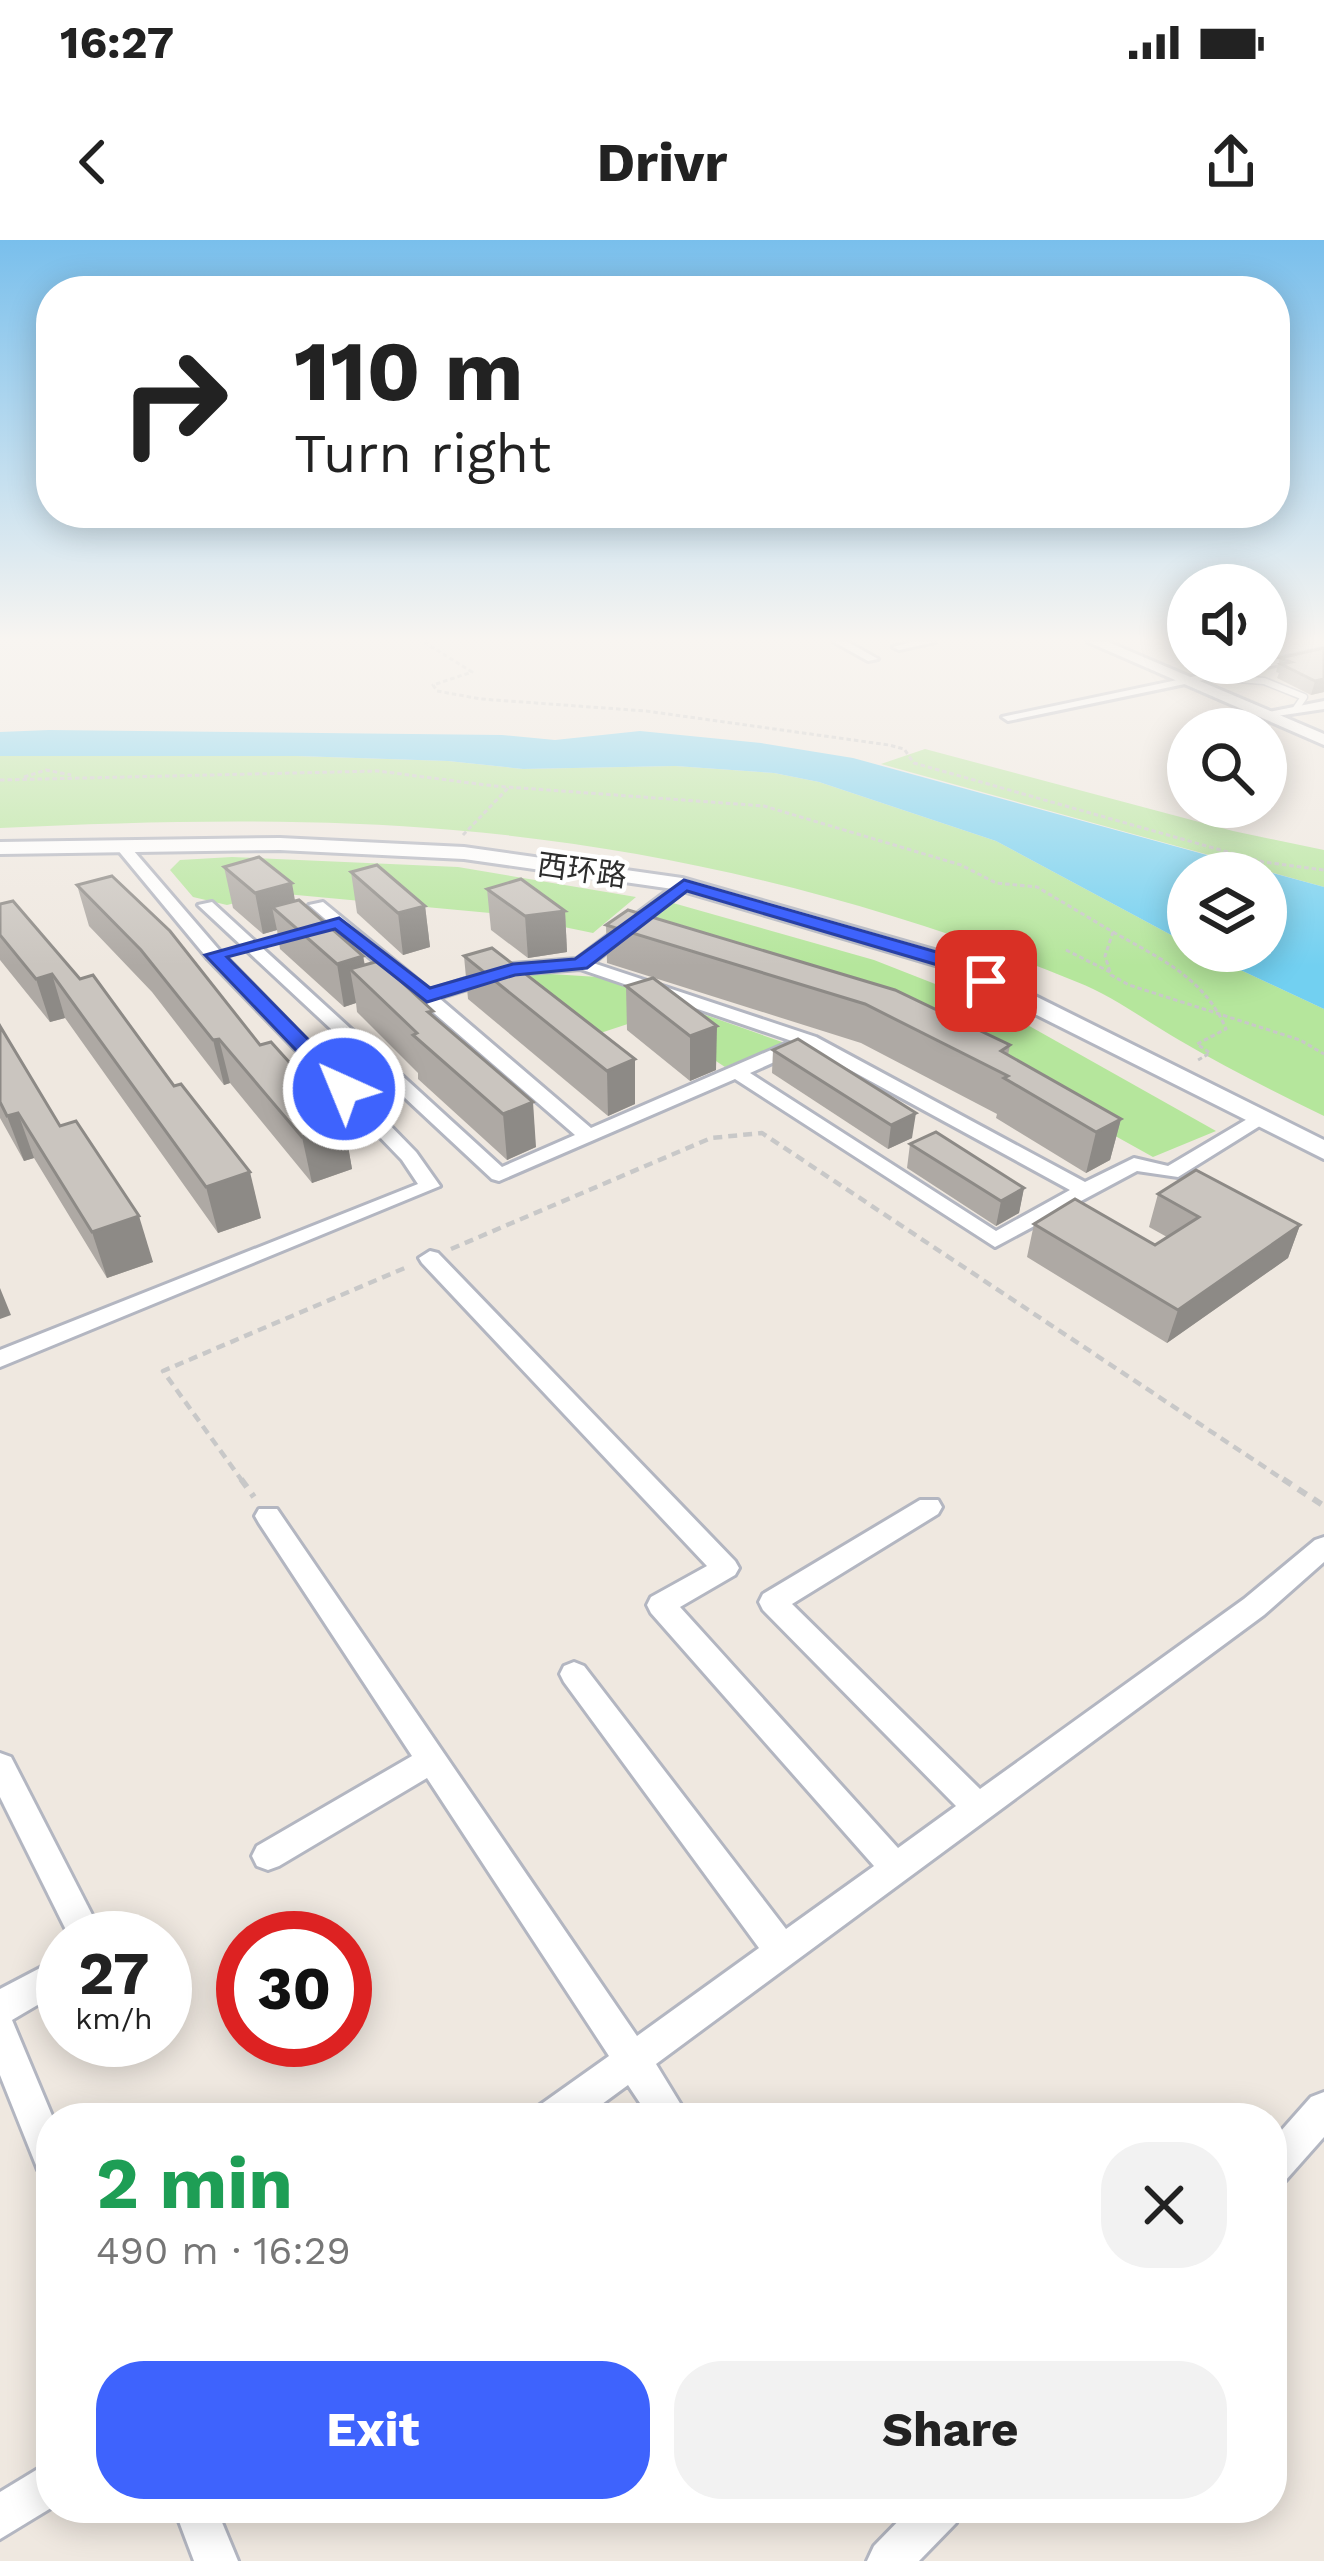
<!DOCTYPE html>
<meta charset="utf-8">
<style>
:root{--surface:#fff;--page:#f2f2f2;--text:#222;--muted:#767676;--accent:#3e63fd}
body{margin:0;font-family:"Work Sans","Noto Sans SC",sans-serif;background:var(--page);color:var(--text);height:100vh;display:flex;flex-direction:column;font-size:45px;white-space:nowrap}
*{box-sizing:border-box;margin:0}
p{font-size:39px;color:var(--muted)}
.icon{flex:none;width:66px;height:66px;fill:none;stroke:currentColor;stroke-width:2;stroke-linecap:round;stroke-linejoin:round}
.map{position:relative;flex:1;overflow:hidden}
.sheet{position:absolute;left:36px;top:1863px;width:1251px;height:420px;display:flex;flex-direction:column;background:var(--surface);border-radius:48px;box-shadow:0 6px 30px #0003}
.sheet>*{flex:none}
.hud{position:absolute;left:36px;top:36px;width:1254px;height:252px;border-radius:48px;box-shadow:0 6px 30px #0003;background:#fff;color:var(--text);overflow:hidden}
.controls{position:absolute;left:1167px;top:324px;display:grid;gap:24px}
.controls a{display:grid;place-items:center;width:120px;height:120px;border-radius:50%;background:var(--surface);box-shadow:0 6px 30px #0003;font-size:60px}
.speed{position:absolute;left:36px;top:1671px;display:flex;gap:24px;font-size:60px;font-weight:700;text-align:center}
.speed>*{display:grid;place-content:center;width:156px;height:156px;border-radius:50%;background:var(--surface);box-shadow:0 6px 30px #0003;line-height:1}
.speed small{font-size:30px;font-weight:400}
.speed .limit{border:18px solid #d22;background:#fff;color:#111}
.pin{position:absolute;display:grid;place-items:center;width:102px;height:102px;color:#fff;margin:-51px;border-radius:24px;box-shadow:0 6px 18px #0006}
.me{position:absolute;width:132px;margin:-66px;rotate:316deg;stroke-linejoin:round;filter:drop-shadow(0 0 9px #0008)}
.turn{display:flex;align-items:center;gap:42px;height:252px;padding:0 60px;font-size:54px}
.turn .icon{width:156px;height:156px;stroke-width:2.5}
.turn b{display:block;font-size:84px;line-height:102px}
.round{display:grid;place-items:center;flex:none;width:126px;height:126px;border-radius:48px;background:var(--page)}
.headline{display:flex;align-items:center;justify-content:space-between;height:204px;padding:0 60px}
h1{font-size:72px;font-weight:700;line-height:90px;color:#1e9e55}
.button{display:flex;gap:24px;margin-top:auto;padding:24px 60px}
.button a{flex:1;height:138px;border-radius:48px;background:var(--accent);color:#fff;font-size:48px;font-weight:700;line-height:138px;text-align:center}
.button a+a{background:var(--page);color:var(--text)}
.status{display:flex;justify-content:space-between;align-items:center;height:84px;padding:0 60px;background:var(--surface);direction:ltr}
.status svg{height:33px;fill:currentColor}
header{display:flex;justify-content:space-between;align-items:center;height:156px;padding:0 60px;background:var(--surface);font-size:54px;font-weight:700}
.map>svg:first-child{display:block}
</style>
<div class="status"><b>16:27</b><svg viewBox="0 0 49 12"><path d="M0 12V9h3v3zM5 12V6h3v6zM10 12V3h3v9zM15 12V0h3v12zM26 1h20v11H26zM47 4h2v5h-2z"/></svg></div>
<header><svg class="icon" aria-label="back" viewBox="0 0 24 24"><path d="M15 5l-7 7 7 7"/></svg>Drivr<svg class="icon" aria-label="share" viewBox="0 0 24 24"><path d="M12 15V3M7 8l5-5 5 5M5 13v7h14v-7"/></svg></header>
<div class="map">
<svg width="1324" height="2321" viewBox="0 0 1324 2321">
<rect width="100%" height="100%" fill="#efe8e0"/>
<g fill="#b5e69c">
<polygon points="925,509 1233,591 1324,610 1324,647 881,524"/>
<path d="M0,516H296L448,521L523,529L675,526L774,533L819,542L996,601L1188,704V711H1200L1324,769V876C1275,852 1227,828 1179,800C1146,781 1113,756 1077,742C879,661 667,608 453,590C303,577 150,581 0,588Z"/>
<polygon points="232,617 458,627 636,657 593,693 501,674 275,653 227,665 193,657 170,630 180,620"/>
<polygon points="673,663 874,720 999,769 1216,891 1153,917 905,779 624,702"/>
<polygon points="535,733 598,737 785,803 725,827 649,777 570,803 492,743"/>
</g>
<polygon fill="#72d0f1" points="49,490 502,495 555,500 640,491 761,503 853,518 1324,647 1324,769 1200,711 1266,711 1266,633 1188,633 1188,704 996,601 819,542 774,533 675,526 523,529 448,521 296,516 0,516 0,492"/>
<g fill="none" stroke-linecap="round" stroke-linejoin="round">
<defs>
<polyline id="lane" points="1210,437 1264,441 1304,457 1295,470"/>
<g id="street">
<polygon points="834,402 848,402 878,419 868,421"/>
<polygon points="911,402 935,402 899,410 893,407"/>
<polygon points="1324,409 1324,415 1008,481 1002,477"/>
<polygon points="1324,461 1324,469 1264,478 1258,474"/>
<polygon points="122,602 127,603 220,711 416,912 440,946 0,1127 0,1110 418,944 402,920 208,719 117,609 115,606"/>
<path d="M679,642L692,645L593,723L816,797L1085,942L1134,918L1168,926L1254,875L1261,873L1271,879L1178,937L1137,931L995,1007L735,839L499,941L492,939L198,665L212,662L502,927L575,895L309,665L323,662L430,750L513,724L577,719ZM580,729L792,801L591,888L439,758L515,734ZM808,807L1070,950L996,991L750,833Z"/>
<polygon points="430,1011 438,1013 735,1321 739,1328 735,1335 680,1367 898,1608 956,1566 763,1370 759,1362 763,1354 920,1260 938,1260 942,1267 938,1274 792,1364 980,1549 1244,1359 1315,1300 1324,1297 1324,1322 1264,1375 656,1824 689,1878 650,1878 628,1845 583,1878 535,1878 540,1865 609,1816 427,1538 279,1626 268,1630 257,1626 252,1616 257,1606 412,1516 259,1283 255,1276 259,1269 277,1269 637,1796 759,1708 564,1442 560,1434 564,1426 574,1422 584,1426 786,1689 874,1626 651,1373 647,1365 651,1357 707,1326 422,1023 419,1018"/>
<polygon points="0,1513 11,1517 104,1698 70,1698 0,1557"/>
<polygon points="63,1716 63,1750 12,1780 53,1878 51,1935 38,1930 0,1835 0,1749"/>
<polygon points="1324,1852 1324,1897 1285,1941 1272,1946 1272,1901 1311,1857"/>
<polygon points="51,2221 51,2268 0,2299 0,2252"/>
<polygon points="174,2268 216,2268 238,2321 194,2321"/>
<polygon points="911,2268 962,2268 956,2283 919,2321 867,2321 874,2306"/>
</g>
<g id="secondary">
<polygon points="1088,402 1108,402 1324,494 1324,505"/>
<polygon points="280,598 464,607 682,638 955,716 1324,900 1324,919 939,726 680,650 464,619 280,610 0,614 0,602"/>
</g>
</defs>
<use href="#lane" stroke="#b3b6c1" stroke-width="9"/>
<use href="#street" stroke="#b3b6c1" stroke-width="6"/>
<use href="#secondary" stroke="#b3b6c1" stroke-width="6"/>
<g stroke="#c8c8c8" stroke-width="3" stroke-dasharray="4.5 3" stroke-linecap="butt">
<polyline points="424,402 472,432 433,445 437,451 481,459 646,471 889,505 904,509 914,523 1263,622 1324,630"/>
<polyline points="24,537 46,530 71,535"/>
<polyline points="0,540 378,531 494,546 764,566 961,625 996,643 1037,647 1113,692 1105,716 1111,735 1129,745 1300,800 1324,814"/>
<polyline points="463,595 509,547"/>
<path d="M1113,692C1159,718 1205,738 1226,789L1197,804L1210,813L1198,820"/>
<polyline points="1066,710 1110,732"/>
</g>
<g stroke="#c8c8c8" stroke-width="4.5" stroke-dasharray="9 6" stroke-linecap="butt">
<polyline points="451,1009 711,898 762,893 1287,1242"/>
<polyline points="243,1242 163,1131 407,1027"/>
</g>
<g stroke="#c8c8c8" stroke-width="6" stroke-dasharray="10 8" stroke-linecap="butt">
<polyline points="241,1239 254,1257"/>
<polyline points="1283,1239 1324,1266"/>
</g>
<use href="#lane" stroke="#fff" stroke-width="6"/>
<use href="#street" fill="#fff" fill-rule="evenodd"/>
<use href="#secondary" fill="#fff" fill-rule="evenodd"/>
</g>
<g fill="#aea9a4">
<polygon points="1324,408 1324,452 1311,455 1277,438 1279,433 1276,432 1280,418"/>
<polygon points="224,627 295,661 363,716 365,725 434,778 536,907 507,920 418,839 418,833 357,772 356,763 344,767 280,709 277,690 263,694 233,668"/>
<polygon points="351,632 425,666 430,707 403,715 357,673"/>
<polygon points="77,645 260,805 344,883 352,929 312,943 230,843 224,845 152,752 89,686"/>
<polygon points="487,649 565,671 567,712 528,718 491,690"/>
<polygon points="0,664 261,978 218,993 65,778 50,782 0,720"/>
<polygon points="606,685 1010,805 1008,815 1121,879 1110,920 1086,933 996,878 997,874 861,803 607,723"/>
<polygon points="464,716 635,819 635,864 608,876 468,759"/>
<polygon points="653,738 716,830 690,841 627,790 626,746"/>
<polygon points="0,786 60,886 153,1022 107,1038 34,918 24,921 0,878"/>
<polygon points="773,810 912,898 888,909 772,833"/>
<polygon points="910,904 1024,948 1019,973 996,986 907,928"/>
<polygon points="1158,954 1300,985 1288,1018 1167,1103 1027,1017 1034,984 1155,1005 1167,997 1149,987"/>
</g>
<g fill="#8d8a86">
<polygon points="1324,439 1324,452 1311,455 1315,441"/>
<polygon points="292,643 299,684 272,667 277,690 263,694 255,653"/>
<polygon points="425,666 430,707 403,715 398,673"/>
<polygon points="565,671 567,712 528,718 525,676"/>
<polygon points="363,716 368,746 350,729 356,763 344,767 337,724"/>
<polygon points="52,734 65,778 50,782 36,739"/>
<polygon points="717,786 716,830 690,841 690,796"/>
<polygon points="219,799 230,843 224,845 213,800"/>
<polygon points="635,819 635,864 608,876 607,831"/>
<polygon points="533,862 536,907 507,920 503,874"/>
<polygon points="18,873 34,918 24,921 7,876"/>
<polygon points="916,873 912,898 888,909 891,885"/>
<polygon points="1121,879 1110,920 1086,933 1096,892"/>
<polygon points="344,883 352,929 312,943 302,897"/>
<polygon points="250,932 261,978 218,993 206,947"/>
<polygon points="1024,948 1019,973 996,986 1001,961"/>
<polygon points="139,976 153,1022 107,1038 92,992"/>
<polygon points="1300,985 1288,1018 1167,1103 1178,1070"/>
<polygon points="0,1048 11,1075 0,1079"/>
</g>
<g fill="#cac5bf" stroke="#8d8a86" stroke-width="3">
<polygon points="1324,408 1324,439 1315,441 1281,424 1291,422 1280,418"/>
<polygon points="259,617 292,643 255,653 224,627"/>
<polygon points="377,625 425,666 398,673 351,632"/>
<polygon points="112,636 170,691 260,805 271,802 344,883 302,897 219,799 213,800 141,710 77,645"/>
<polygon points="521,639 565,671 525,676 487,649"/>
<polygon points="299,660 363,716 337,724 272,667"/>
<polygon points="13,661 80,739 93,735 174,846 181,844 250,932 206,947 52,734 36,739 0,695 0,664"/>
<polygon points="628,670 895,750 1010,805 1001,811 1121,879 1096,892 1004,838 1008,836 865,764 606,685"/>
<polygon points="492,708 635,819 607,831 464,716"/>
<polygon points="379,721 433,771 428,772 533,862 503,874 413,795 417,793 350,729"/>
<polygon points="653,738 717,786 690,796 626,746"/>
<polygon points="0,786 60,886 76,881 139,976 92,992 18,873 7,876 0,862"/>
<polygon points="798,799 916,873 891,885 773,810"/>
<polygon points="936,892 1024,948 1001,961 910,904"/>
<polygon points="1196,930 1300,985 1178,1070 1034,984 1075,959 1155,1005 1199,977 1158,954"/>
</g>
<linearGradient id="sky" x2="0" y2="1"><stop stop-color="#79bfec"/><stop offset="0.55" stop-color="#f8f5f1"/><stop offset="1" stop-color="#f8f5f1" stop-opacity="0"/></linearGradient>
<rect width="1324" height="726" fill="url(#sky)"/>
<polygon fill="#3e63fd" stroke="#2840a4" stroke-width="3" points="684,640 954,717 996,741 980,745 941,726 687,651 587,728 515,735 427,762 335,689 227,717 352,844 352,853 337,853 205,715 339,678 430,748 513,724 575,719"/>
<g text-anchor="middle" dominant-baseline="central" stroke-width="9" stroke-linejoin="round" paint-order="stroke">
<g font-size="30" fill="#2d2d2d" stroke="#fff">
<text transform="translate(582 630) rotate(8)">西环路</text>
</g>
</g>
</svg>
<div class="controls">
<a><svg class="icon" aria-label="sound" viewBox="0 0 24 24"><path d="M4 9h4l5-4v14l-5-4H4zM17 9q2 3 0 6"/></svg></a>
<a><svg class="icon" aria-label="search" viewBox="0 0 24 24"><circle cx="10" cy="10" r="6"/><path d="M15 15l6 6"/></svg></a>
<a><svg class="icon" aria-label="layers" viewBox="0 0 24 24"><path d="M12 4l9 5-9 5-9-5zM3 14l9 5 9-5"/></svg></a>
</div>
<div class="speed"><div>27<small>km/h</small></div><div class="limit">30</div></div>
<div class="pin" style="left:986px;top:741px;background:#d93025"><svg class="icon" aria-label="arrive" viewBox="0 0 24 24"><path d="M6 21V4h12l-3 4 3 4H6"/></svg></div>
<svg class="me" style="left:344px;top:849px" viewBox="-20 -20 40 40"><circle r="17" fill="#3e63fd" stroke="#fff" stroke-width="3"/><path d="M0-11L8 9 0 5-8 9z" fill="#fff"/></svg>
<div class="hud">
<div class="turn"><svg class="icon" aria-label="right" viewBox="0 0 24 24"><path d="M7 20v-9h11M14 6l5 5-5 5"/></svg><div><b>110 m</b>Turn right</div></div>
</div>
<section class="sheet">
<div class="headline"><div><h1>2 min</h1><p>490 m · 16:29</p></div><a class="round"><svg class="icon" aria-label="close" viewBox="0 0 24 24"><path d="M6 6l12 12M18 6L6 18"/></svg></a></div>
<div class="button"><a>Exit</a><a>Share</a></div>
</section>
</div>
